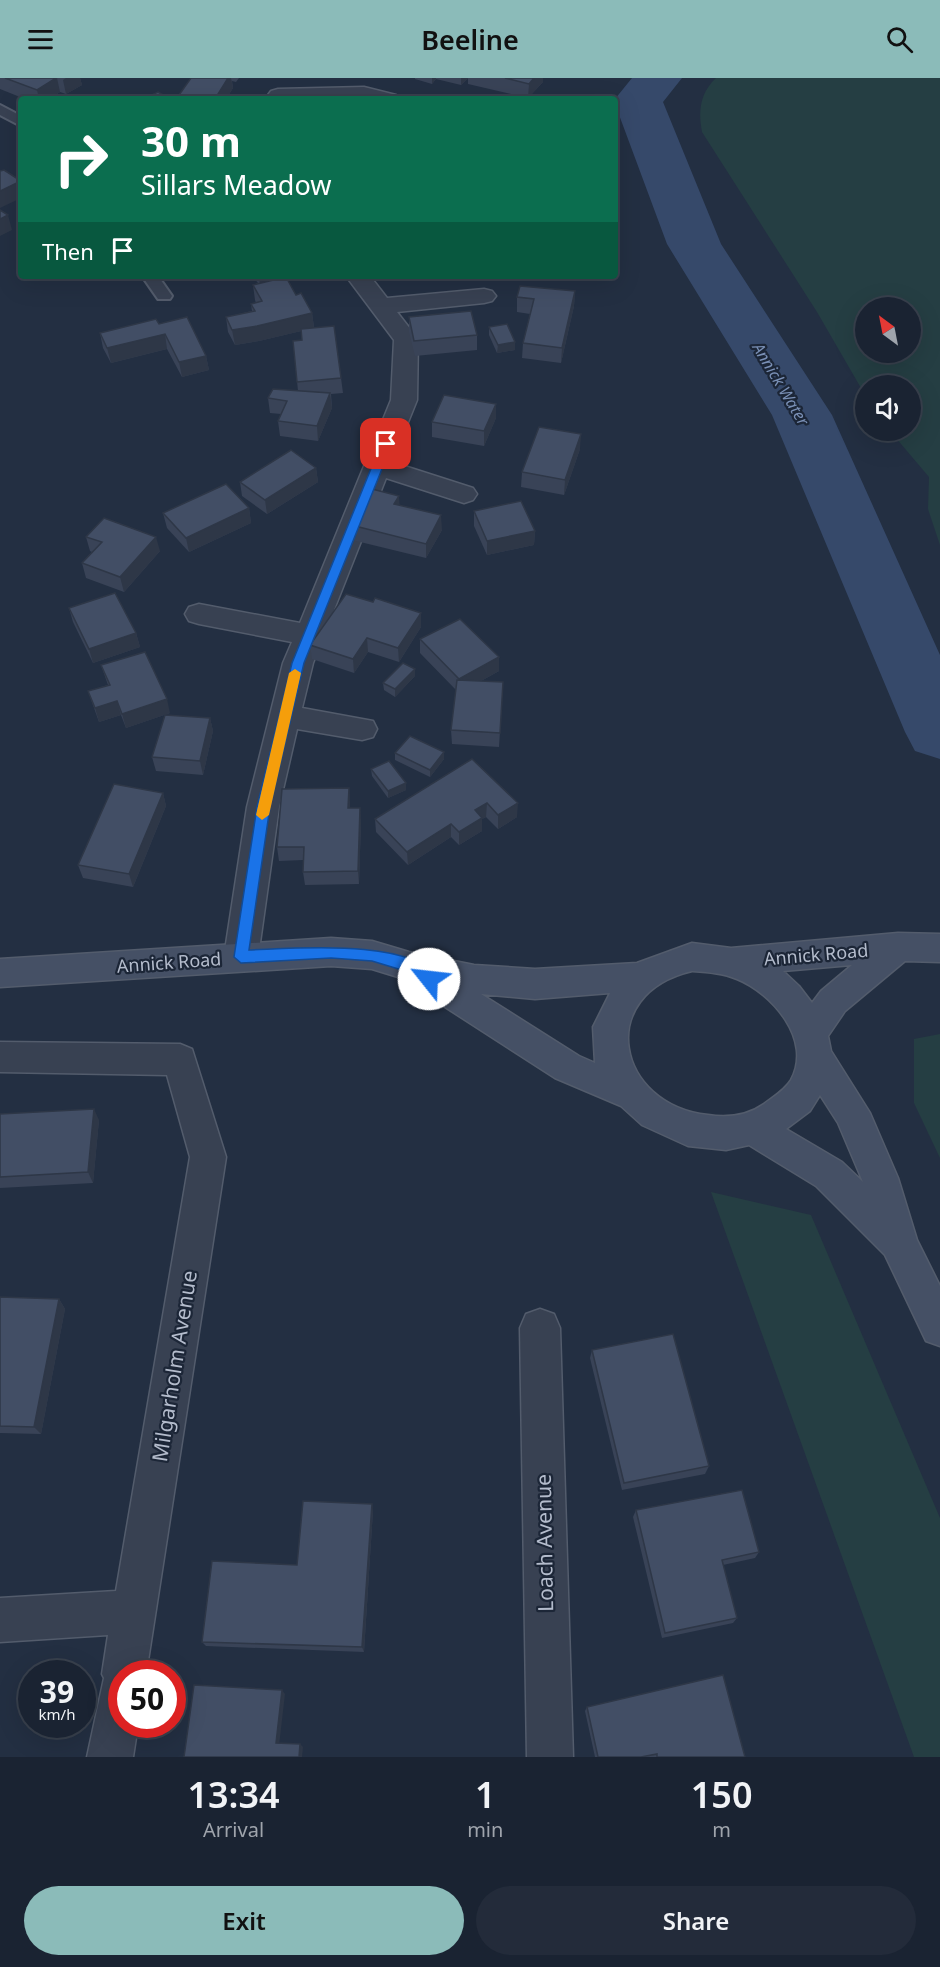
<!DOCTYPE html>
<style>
:root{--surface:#1a2332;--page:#232b3a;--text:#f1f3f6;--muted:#9fa4ac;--line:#38404d;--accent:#8bbbb9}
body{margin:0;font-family:"Noto Sans",sans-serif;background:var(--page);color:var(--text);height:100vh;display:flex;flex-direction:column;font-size:22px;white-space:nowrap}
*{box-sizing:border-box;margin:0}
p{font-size:20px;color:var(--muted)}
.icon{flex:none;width:33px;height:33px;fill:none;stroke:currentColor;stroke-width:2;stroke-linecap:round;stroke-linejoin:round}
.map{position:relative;height:1679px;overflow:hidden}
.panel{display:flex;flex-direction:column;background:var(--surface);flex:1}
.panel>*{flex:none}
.guide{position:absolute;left:18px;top:18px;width:600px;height:183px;border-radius:6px;box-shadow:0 6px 24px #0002,0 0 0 2px var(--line);background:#0b6e4f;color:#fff;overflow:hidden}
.needle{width:39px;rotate:328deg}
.controls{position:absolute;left:855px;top:219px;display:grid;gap:12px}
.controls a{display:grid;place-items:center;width:66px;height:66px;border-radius:50%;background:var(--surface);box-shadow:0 6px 24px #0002,0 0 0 2px var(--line);font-size:30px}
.speed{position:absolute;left:18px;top:1582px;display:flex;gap:12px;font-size:30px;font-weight:700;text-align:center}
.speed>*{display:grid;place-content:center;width:78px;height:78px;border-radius:50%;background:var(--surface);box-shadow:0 6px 24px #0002,0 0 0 2px var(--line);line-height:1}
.speed small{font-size:15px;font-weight:400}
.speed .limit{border:9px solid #d22;background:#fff;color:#111}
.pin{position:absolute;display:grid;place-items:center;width:51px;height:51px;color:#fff;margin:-26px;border-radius:12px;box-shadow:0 3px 9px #0006}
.me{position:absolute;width:66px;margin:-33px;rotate:299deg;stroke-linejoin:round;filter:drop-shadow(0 0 4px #0008)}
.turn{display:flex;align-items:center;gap:21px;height:126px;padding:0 24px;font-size:27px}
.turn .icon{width:78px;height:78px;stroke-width:2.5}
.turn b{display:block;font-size:42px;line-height:51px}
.then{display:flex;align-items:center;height:57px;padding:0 24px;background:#0003;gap:12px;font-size:22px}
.eta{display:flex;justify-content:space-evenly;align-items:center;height:102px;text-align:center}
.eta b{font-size:36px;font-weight:600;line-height:42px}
.action{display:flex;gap:12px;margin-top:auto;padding:12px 24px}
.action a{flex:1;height:69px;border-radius:36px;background:var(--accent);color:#111;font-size:24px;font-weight:600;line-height:69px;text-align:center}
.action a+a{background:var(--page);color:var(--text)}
header{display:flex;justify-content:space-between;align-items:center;height:78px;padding:0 24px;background:var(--accent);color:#111;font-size:27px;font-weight:600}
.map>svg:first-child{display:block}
</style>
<header><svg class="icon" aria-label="menu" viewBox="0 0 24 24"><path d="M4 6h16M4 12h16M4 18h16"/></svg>Beeline<svg class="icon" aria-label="search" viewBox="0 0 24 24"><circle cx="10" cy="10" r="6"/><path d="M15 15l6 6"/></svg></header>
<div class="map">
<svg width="940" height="1679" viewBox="0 0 940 1679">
<rect width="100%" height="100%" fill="#232f42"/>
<g fill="#253e43" fill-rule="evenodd">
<path d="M716,0H940V467L928,431L929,399L890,353L910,352V308H866L865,317L817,234L702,54C698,33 700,15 716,0ZM866,230H910V274H866Z"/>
<polygon points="940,956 940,1080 914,1025 914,961"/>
<polygon points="711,1114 811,1137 940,1440 940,1679 914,1679"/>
</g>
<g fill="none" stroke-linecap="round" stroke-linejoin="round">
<polygon fill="#36496a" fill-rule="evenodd" points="632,0 682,0 663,24 721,166 832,337 940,577 940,681 915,673 905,654 772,337 667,166 615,26 615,21"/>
<defs>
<g id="service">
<polygon points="0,27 21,38 21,48 0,37"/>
<polygon points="142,198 158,198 172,218 170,221 158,221"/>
</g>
<g id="minor">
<polygon points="364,9 396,17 399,21 270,21 268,17 271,13 278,11"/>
<polygon points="346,198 370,198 387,220 484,211 492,213 496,218 492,223 484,225 397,234 418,261 417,322 392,384 473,410 477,416 473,422 464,425 386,400 313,585 302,630 373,643 377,651 373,659 362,662 297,651 279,729 258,879 253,889 241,893 229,889 224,879 247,729 283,585 292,564 199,546 189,543 185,536 189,529 199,526 300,545 391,322 394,262"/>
<polygon points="0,964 180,966 192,971 226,1079 146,1596 122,1596 122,1647 138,1647 133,1679 87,1679 104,1600 102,1596 108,1557 0,1564 0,1520 116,1513 190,1079 167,997 0,994"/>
<polygon points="540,1231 554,1236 560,1250 573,1679 527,1679 520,1250 526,1236"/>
</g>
<path id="secondary" d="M898,855L940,856V884L905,883L845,933L828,958L831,973L870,1035L898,1100L917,1162L940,1208V1268L926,1263L885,1177L816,1108L749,1067L726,1072L688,1068L642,1047L621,1028L555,1000L414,909L411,903L372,891L331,888L0,909V881L331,860L372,863L409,874L474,887L535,891L637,885L692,865L731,870ZM852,887L821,913L812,925L799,908L783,893ZM692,893C707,894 723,895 737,901C772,915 813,962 791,1002C785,1012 773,1019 764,1026C747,1038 728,1040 708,1037C616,1027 594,916 692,893ZM610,915L593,949L595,985L579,978L481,916L535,921ZM820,1017L838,1045L863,1104L842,1084L786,1051L810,1033Z"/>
</defs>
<use href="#service" stroke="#535c6c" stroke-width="4"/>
<use href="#minor" stroke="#535c6c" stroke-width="3"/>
<use href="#secondary" stroke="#535c6c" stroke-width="3"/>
<use href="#service" fill="#384152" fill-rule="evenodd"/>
<use href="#minor" fill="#384152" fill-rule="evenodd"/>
<use href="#secondary" fill="#455065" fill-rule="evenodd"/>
</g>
<g fill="#394357">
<polygon points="0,0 80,0 82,7 66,16 60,14 49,21 25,21 0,11"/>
<polygon points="191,0 239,0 236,4 232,3 233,10 226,21 180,21 179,17"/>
<polygon points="415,0 468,0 461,7 436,1 432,6 415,1"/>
<polygon points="468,0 543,0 543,4 528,20 468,6"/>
<polygon points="252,198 289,198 284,200 296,217 312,235 314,249 341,300 343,315 331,316 332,330 318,363 280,358 278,343 281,336 270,335 268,320 298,313 293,263 302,262 301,253 259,263 235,267 228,254 226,239 252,233 251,226 256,225 255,222 253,207 258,205"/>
<polygon points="542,198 554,198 551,201"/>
<polygon points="575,213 574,228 561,285 522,280 523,265 530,236 517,234 517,219"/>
<polygon points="409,239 477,257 477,272 415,278 409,254"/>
<polygon points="159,246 206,278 209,292 182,299 167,271 111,285 103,270 100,255"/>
<polygon points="489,249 515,264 515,272 497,275 489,257"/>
<polygon points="496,326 496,340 484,368 432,359 432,344"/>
<polygon points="580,371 564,417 521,409 522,394"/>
<polygon points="316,390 318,404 267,436 242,418 240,404"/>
<polygon points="399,418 399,427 442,452 426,480 352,462 351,447"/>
<polygon points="249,430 251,445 189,474 167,450 163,435"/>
<polygon points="474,433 535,453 534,467 487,477 474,448"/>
<polygon points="86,459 160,473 124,514 86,500 82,485 92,474 90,473"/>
<polygon points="373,524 421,535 421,549 399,584 368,574 354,595 312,581 310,567"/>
<polygon points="69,530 136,555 140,569 93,585 73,544"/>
<polygon points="420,561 499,593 481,603 503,604 499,669 452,666 451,652 456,612 420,575"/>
<polygon points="101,587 170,635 126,650 121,637 99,644 88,613 108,607"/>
<polygon points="415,598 395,619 384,612 383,605"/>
<polygon points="210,640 213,653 203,697 156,693 152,679"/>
<polygon points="395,675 444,681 430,699 395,682"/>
<polygon points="472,681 517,739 498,751 486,739 482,741 482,753 459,767 451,759 408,787 376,754 375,741"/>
<polygon points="371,691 406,705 406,712 388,720 372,698"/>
<polygon points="349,710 350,730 361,743 359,806 305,807 303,794 303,782 279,783 277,769"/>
<polygon points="163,715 166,728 133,809 83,800 78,787"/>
<polygon points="0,1036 99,1042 93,1105 0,1110"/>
<polygon points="0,1219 59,1221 65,1231 41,1356 0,1355"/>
<polygon points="592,1272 709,1388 705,1396 622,1412 590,1280"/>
<polygon points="373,1432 364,1574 206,1568 202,1564 297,1487"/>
<polygon points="636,1432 759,1474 755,1480 723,1487 737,1540 733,1545 662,1560 633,1439"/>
<polygon points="587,1629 745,1679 595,1679 585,1633"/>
</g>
<g fill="#2e3747">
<polygon points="57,0 60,14 49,21 39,21 37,12"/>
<polygon points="66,0 80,0 82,7 66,16 63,2"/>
<polygon points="228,0 231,0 233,10 226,21 215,21"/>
<polygon points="432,0 436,0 436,1 432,6"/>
<polygon points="461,0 468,0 461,7"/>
<polygon points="534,0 543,0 543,4 528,20 529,6"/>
<polygon points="21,103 21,120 0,130 0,113"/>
<polygon points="8,137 12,152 0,158 0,141"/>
<polygon points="259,198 289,198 260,208"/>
<polygon points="575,213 574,228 561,285 562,270"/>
<polygon points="312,235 314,250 259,263 235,267 232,252"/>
<polygon points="165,256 167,271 111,285 107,270"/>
<polygon points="515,264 515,272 497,275 498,267"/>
<polygon points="206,278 209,292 182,299 179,284"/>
<polygon points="330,315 332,330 318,363 317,348"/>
<polygon points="496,326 496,340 484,368 484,353"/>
<polygon points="581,356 580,371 564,417 565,402"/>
<polygon points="316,390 318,404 267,436 265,422"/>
<polygon points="399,418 400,432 394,426"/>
<polygon points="249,430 251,445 189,474 186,460"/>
<polygon points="441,437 442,452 426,480 426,466"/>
<polygon points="535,453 534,467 487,477 487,463"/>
<polygon points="156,459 160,473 124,514 120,499"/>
<polygon points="421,535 421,549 399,584 398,570"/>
<polygon points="136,555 140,569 93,585 89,571"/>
<polygon points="367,560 368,574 354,595 353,581"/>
<polygon points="499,579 499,593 459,615 459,601"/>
<polygon points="415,591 415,598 395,619 395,611"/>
<polygon points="167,621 170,635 126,650 122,636"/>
<polygon points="117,623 121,637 99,644 95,630"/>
<polygon points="210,640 213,653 203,697 200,683"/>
<polygon points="444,674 444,681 430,699 430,692"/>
<polygon points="406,705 406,712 388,720 388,713"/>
<polygon points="349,710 350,723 350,743 348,730"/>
<polygon points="163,715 166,728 133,809 129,796"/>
<polygon points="487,725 486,739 482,741 482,753 459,767 459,754 475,732"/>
<polygon points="518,725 517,739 498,751 498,737"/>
<polygon points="360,730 361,743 359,806 358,793"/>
<polygon points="451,746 451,759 408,787 407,774"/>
<polygon points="94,1031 99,1042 93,1105 88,1094"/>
<polygon points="59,1221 65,1231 41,1356 34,1349"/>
<polygon points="372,1426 373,1432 364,1574 362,1569"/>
<polygon points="282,1612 285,1616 279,1668 276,1665"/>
<polygon points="300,1666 303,1669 302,1679 299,1679"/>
</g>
<g fill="#424e65" stroke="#2e3747" stroke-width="1.5">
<polygon points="5,0 56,0 37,12"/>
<polygon points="191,0 228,0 215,21 179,17"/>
<polygon points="505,0 534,0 529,6"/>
<polygon points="158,14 170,21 143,21"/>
<polygon points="4,92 21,103 0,113 0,93"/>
<polygon points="0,132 8,137 0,141"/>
<polygon points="286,199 296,217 301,215 312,235 257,248 232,252 226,239 255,233 251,226 262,223 253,207"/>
<polygon points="520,208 575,213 562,270 523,265 534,221 517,219"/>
<polygon points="471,233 477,257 414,263 409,239"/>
<polygon points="187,239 206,278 179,284 165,256 107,270 100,255 156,241 159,246"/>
<polygon points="507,246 515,264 498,267 489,249"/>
<polygon points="334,248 341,300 297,304 293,263 302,262 301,251"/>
<polygon points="273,311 330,315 317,348 278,343 287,323 268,320"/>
<polygon points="444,317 496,326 484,353 432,344"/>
<polygon points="539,349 581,356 565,402 522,394"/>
<polygon points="291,372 316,390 265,422 240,404"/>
<polygon points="226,406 249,430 186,460 163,435"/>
<polygon points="372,411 399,418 394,426 441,437 426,466 351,447"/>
<polygon points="521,423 535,453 487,463 474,433"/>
<polygon points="104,440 156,459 120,499 82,485 102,464 86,459"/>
<polygon points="115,515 136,555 89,571 69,530"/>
<polygon points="346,516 373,524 375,520 421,535 398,570 367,560 353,581 310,567"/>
<polygon points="460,541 499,579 459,601 420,561"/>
<polygon points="145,574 167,621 122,636 117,623 95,630 88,613 110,607 101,587"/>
<polygon points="403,585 415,591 395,611 383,605"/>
<polygon points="457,602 503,604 500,655 451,652"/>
<polygon points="165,637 210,640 200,683 152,679"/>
<polygon points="410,658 444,674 430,692 395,675"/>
<polygon points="472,681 518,725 498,737 487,725 475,732 482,740 459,754 451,746 407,774 375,741"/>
<polygon points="389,683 406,705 388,713 371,691"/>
<polygon points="114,706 163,715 129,796 78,787"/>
<polygon points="349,710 348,730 360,730 358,793 303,794 304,769 277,769 282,711"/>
<polygon points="94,1031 88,1094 0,1099 0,1036"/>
<polygon points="0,1219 59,1221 34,1349 0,1348"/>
<polygon points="673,1256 709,1388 624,1405 592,1272"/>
<polygon points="742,1412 759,1474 722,1482 737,1540 665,1555 636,1432"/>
<polygon points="303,1423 372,1426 362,1569 202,1564 212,1483 297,1487"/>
<polygon points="723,1597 745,1679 657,1679 657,1676 641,1679 598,1679 587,1629"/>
<polygon points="194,1607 282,1612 276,1665 300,1666 299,1679 184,1679"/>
</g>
<path fill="#1a73e8" stroke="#114b97" stroke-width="1.5" d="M386,363L392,366L304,585L270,729L249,872C288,871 416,859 436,901L429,907L405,893L372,883L331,880L241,885L234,879L257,729L292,585L381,366Z"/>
<polygon fill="#f59e0b" points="295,591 301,595 269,737 262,742 256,737 289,595"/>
<g text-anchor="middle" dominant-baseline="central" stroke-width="4.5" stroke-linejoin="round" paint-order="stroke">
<g font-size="16" font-style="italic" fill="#7a90b6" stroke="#1c2637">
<text transform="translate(781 306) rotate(59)">Annick Water</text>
</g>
<g font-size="18" fill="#b4bccc" stroke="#1c2637">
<text transform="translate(816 876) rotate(-5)">Annick Road</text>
<text transform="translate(169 884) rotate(-4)">Annick Road</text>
</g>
<g font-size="21" fill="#b4bccc" stroke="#1c2637">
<text transform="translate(174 1288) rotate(-81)">Milgarholm Avenue</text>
<text transform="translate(544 1465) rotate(-91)">Loach Avenue</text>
</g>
</g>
</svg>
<div class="controls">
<a><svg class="needle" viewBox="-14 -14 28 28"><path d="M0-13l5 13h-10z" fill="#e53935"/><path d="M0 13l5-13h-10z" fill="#9fa4ac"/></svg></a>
<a><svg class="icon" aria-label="sound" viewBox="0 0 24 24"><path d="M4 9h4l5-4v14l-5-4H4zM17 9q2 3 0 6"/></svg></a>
</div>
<div class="speed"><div>39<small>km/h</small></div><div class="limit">50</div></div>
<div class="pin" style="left:386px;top:366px;background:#d93025"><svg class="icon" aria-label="arrive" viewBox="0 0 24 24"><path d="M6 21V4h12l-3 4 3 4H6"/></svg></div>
<svg class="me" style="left:429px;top:901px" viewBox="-20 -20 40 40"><circle r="19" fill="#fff"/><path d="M0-13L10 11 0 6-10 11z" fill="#1a73e8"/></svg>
<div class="guide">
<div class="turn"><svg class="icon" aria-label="right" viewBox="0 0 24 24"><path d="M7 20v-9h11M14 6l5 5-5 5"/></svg><div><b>30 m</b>Sillars Meadow</div></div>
<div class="then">Then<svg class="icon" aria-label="arrive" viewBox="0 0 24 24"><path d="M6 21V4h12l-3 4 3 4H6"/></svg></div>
</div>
</div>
<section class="panel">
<div class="eta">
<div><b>13:34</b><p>Arrival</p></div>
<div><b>1</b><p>min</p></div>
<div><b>150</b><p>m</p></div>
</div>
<div class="action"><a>Exit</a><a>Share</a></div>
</section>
